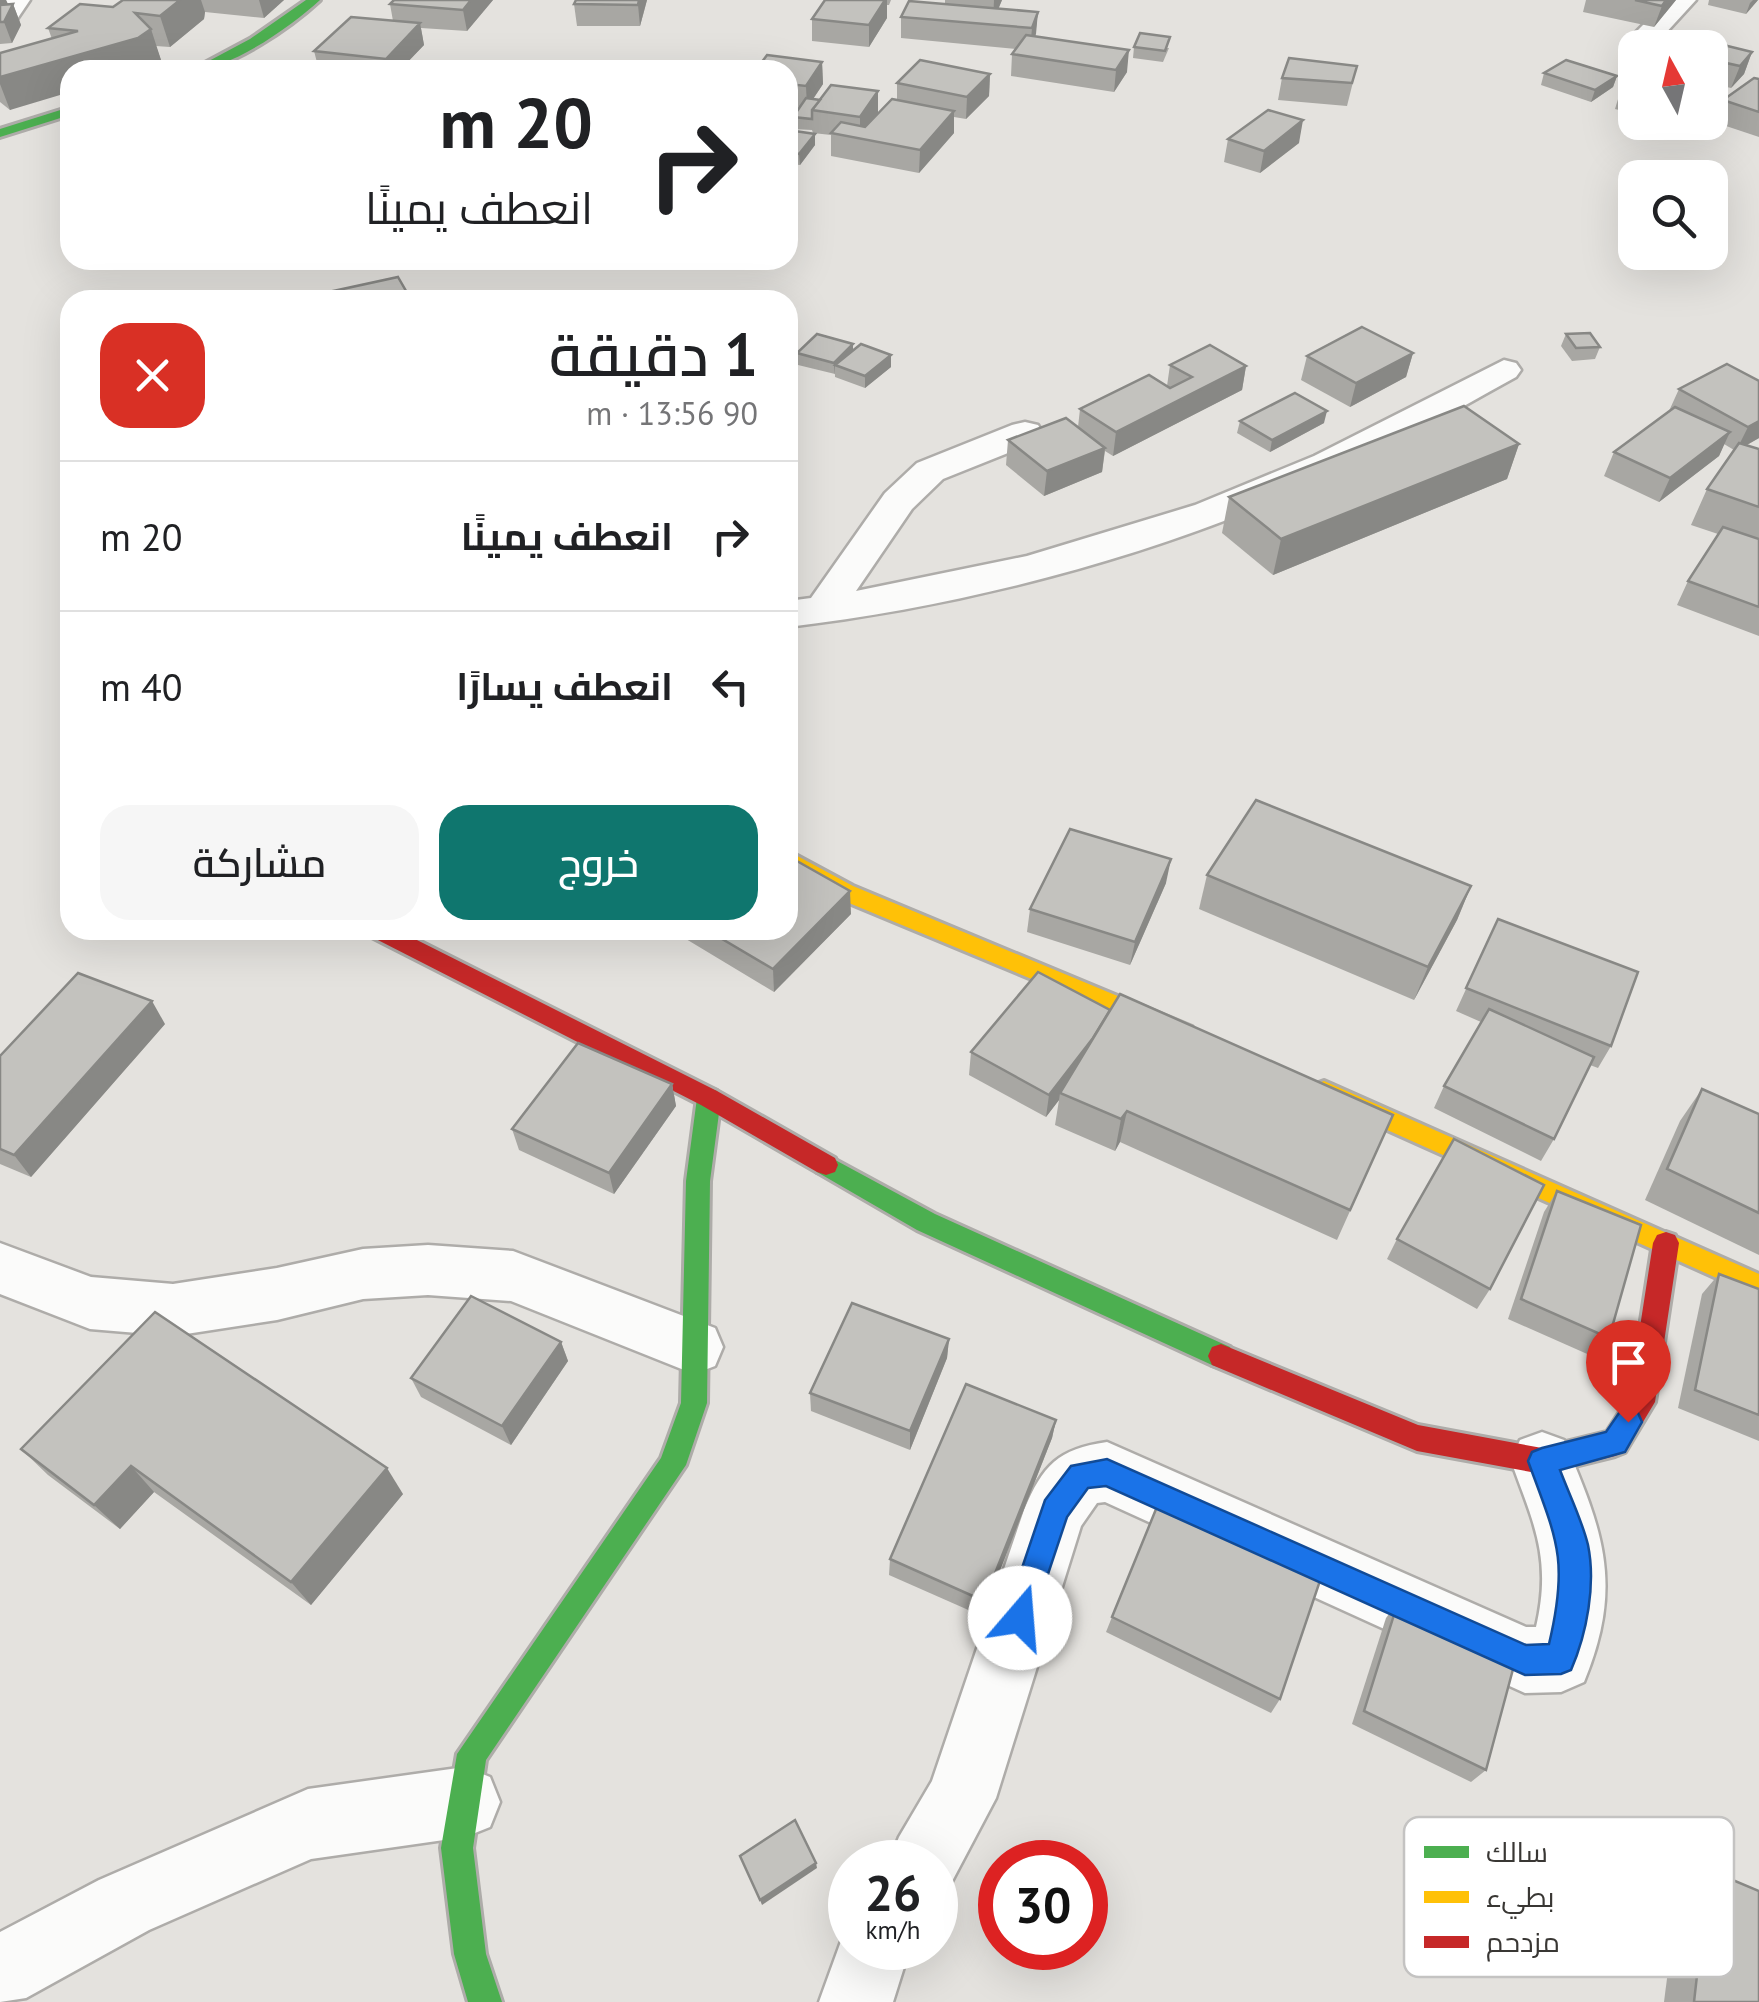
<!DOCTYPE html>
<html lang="ar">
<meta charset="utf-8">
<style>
:root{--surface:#fff;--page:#f6f6f6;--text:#202124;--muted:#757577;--line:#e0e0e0;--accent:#0f766e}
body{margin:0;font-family:"PT Sans",Cairo,sans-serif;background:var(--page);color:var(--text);direction:rtl;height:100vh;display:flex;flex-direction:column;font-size:38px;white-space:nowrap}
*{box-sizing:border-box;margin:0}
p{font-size:32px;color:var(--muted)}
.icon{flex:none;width:55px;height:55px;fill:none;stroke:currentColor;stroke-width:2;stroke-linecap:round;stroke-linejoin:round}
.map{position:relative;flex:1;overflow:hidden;direction:ltr}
.side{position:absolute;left:60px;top:290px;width:738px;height:650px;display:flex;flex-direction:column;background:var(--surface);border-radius:30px;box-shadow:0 10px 40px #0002;direction:rtl}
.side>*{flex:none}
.guide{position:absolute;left:60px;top:60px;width:738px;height:210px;border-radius:30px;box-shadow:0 10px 40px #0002;direction:rtl;background:#fff;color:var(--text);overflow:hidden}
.needle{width:65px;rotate:352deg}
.controls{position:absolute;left:1618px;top:30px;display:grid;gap:20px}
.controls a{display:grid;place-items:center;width:110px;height:110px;border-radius:20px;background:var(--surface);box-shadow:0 10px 40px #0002;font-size:50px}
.speed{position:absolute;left:828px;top:1840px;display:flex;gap:20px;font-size:50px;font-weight:700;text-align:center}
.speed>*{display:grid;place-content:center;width:130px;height:130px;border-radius:50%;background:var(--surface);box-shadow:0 10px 40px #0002;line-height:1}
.speed small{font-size:25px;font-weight:400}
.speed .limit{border:15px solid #d22;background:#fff;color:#111}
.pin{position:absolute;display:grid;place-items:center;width:85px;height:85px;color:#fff;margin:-102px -42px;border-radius:50% 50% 50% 0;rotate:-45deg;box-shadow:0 0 10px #0007}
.pin .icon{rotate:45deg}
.me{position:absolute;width:110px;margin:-55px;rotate:18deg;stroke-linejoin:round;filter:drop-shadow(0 0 8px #0008)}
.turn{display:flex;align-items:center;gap:35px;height:210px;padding:0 40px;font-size:45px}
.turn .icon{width:130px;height:130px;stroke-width:2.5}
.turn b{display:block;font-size:70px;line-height:85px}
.round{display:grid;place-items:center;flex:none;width:105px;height:105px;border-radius:30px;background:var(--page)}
.summary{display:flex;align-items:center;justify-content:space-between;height:170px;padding:0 40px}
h1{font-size:60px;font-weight:600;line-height:75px}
.primary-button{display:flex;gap:20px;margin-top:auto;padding:20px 40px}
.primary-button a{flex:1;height:115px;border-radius:30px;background:var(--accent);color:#fff;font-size:40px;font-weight:600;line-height:115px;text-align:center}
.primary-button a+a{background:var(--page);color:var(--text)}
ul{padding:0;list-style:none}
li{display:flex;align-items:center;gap:30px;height:150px;padding:0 40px;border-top:2px solid var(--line)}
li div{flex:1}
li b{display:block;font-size:38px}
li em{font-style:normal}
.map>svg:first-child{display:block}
</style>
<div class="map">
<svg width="1759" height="2002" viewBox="0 0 1759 2002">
<rect width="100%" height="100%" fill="#e4e2de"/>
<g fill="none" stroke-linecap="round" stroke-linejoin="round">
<defs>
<g id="street">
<polygon points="4,0 30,0 9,31 0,33 0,6"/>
<polygon points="1668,0 1696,0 1652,48 1635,48 1635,56 1626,54 1622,48 1626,42"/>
<path d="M1504,360L1516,363L1521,370L1516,377C1447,415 1379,455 1307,487C1144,559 964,606 788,627V601L811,598L885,493L917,463L1012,425L1025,422L1038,425L1043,433L1038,441L943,479L912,509L856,591L1027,556L1195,505L1314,456Z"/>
<polygon points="0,1243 91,1277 173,1284 277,1268 363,1249 428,1245 513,1251 715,1328 723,1347 715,1366 694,1374 511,1301 428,1295 363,1299 277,1320 173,1336 90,1329 0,1294"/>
<path d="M1542,1432L1564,1440C1603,1531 1624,1585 1584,1682L1561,1692L1525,1693L1105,1502L1097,1503L1081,1526L996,1798L949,1887L935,1893V1862H889L899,1837L932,1781L1024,1510C1043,1465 1058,1449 1107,1442L1526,1627H1536C1552,1559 1534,1524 1511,1461L1520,1440Z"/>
<polygon points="465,1767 490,1777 500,1802 490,1827 465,1837 311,1859 149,1930 26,1998 0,2002 0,1932 99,1880 308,1789"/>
<polygon points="848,1922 850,1948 910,1948 893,2002 819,2002"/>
</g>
<g id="fast">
<path d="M306,0H320C292,26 230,70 192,70L250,39Z"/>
<polygon points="70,107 70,115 0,137 0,129"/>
<polygon points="709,1088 717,1091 721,1098 710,1181 707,1403 686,1465 486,1760 473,1848 486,1954 502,2002 468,2002 454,1954 441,1848 457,1754 661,1458 681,1403 686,1181 697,1098 701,1091"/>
<polygon points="826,1155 935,1214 1230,1347 1234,1356 1230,1365 1221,1368 1212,1365 917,1230 817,1172 814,1165 817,1158"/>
</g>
<g id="slow">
<polygon points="788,851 853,886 1192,1027 1195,1033 1192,1039 1176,1039 837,898 788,868"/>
<polygon points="1324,1081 1759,1274 1759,1297 1316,1098 1312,1091 1316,1084"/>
</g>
<g id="jam">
<polygon points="367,930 397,930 717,1091 835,1158 838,1165 835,1172 826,1175 817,1172 701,1105 370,936"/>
<polygon points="1666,1232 1675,1235 1679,1243 1655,1402 1625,1452 1615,1456 1542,1474 1417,1451 1212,1365 1208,1356 1212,1347 1221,1344 1418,1425 1542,1448 1607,1432 1629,1398 1653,1243 1657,1235"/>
</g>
</defs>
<use href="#street" stroke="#aeaca9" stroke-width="5"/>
<use href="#fast" stroke="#aeaca9" stroke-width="6"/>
<use href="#slow" stroke="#aeaca9" stroke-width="6"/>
<use href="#jam" stroke="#aeaca9" stroke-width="6"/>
<use href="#street" fill="#fbfbfa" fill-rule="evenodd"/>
<use href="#fast" fill="#4caf50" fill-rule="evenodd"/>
<use href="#slow" fill="#ffc107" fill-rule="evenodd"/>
<use href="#jam" fill="#c62828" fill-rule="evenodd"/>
</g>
<g fill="#a8a7a3">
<polygon points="0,0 6,0 8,4 13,4 21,25 12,43 0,44"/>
<polygon points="123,0 284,0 264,18 205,12 204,19 170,47 156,46 161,60 148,69 70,70 10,110 0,102 0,53 52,39 48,28 113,7"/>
<polygon points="493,0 467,31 421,28 424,45 400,70 319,70 314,51 393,21 390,4"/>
<polygon points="647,0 640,26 577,26 574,4"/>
<polygon points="825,0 891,0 889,5 887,5 887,18 869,47 812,41 812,19"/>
<polygon points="945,0 1002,0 998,9 1038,12 1035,36 1127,72 1114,92 1011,76 1012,54 1016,49 901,38 901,17 945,4"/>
<polygon points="1586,0 1676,0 1654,27 1583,12"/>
<polygon points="1709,0 1758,0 1746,14 1708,5"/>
<polygon points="1134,47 1169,48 1163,62 1133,58"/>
<polygon points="1710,48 1752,52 1744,74 1731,88 1718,85 1710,92"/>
<polygon points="822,62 823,84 813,99 820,100 878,91 878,113 897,100 897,83 990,74 989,96 966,119 954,117 954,133 919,173 831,156 831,135 813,133 812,130 793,129 793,117 800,107 788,106 788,70"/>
<polygon points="1357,66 1347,106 1278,100 1282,78"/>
<polygon points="1544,73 1617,76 1613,87 1591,102 1541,85"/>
<polygon points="1635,75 1635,114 1615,109 1622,86"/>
<polygon points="1759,79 1759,137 1714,122 1723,100"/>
<polygon points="788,130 815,145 800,165 788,164"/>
<polygon points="1228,139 1299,143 1260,173 1224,162"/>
<polygon points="1566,334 1600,347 1595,359 1572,361 1561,346"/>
<polygon points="853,344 853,350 891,355 891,367 865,388 835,377 835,374 798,365 797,353"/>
<polygon points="1413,353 1406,377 1350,407 1301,380 1307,356"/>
<polygon points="1170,365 1246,366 1242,390 1113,456 1105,451 1102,472 1044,496 1006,465 1008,440 1078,427 1080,409 1167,386"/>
<polygon points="1759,381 1759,438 1747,445 1759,449 1759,636 1677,605 1688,581 1718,534 1691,525 1707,489 1734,450 1724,444 1719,456 1659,502 1604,476 1614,452 1669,411 1679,389"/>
<polygon points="1240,421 1324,423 1270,452 1237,433"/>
<polygon points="1519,444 1507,479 1273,575 1222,533 1229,497"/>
<polygon points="1207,875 1471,886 1457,920 1414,1000 1199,909"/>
<polygon points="1166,883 1130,965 1027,932 1030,909"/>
<polygon points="851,914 774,992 676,933 675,930 788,930"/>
<polygon points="1498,919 1611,1046 1598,1068 1590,1065 1554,1139 1541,1161 1434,1108 1444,1086 1481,1022 1456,1011"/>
<polygon points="1110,1010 1393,1115 1337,1240 1120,1142 1115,1151 1055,1125 1059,1100 1046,1117 969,1075 971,1052"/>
<polygon points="165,1024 31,1177 0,1164 0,1056"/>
<polygon points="672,1084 676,1106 614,1194 519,1150 512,1129"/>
<polygon points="1702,1089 1759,1114 1759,1255 1645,1200 1680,1121"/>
<polygon points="1557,1191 1609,1338 1594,1357 1508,1319 1544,1212"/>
<polygon points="1397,1239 1490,1289 1477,1309 1387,1259"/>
<polygon points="1719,1274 1759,1289 1759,1441 1678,1408 1702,1294"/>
<polygon points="949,1339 947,1358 910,1450 811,1411 810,1393"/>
<polygon points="561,1342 568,1361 511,1445 421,1397 411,1378"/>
<polygon points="1056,1420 1052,1438 982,1616 889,1575 890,1559"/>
<polygon points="21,1449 403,1494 311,1605 154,1492 120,1529 48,1475"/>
<polygon points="1398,1602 1486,1770 1471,1782 1352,1724 1386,1618"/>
<polygon points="1112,1617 1280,1699 1271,1713 1106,1632"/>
<polygon points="1709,1870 1759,2002 1664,2002 1679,1884"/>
</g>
<g fill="#888885">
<polygon points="0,0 6,0 10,9 13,4 21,25 12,43 4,22 0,20"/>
<polygon points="180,0 201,0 205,12 204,19 170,47 160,16"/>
<polygon points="259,0 284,0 264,18"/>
<polygon points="471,0 493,0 467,31 463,10"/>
<polygon points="639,0 647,0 640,26 638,5"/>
<polygon points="885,0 887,0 887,18 869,47 869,25"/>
<polygon points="994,0 1002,0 993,22"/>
<polygon points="1666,0 1676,0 1654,27 1662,6"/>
<polygon points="1753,0 1758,0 1746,14 1750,3"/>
<polygon points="1038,12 1036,34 1030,50 1032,28"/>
<polygon points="420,23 424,45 400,70 388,70 386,59"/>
<polygon points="151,29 161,60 148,69 70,70 70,92 10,110 0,84 0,77"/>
<polygon points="1129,50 1127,72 1114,92 1116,70"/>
<polygon points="1752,52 1744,74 1731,88 1740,66"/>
<polygon points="822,62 823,84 807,108 806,86"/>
<polygon points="1726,63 1718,85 1711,93 1719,71"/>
<polygon points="990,74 989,96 966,119 967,97"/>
<polygon points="1617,76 1613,87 1591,102 1595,90"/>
<polygon points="878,91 878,114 860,140 860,117"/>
<polygon points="954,111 954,133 919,173 920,150"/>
<polygon points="1303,120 1299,143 1260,173 1264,151"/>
<polygon points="815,134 815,145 800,165 799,154"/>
<polygon points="406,291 408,300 368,300"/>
<polygon points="853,344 853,356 835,365 834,375 834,363"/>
<polygon points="1413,353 1406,377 1350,407 1356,383"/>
<polygon points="891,355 891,367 865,388 865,376"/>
<polygon points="1246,366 1242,390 1113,456 1116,432"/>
<polygon points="1327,411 1324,423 1270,452 1272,440"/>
<polygon points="1759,421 1759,438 1736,451 1748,427"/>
<polygon points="1730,432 1719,456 1659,502 1670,478"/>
<polygon points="1519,444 1507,479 1273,575 1281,539"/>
<polygon points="1105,448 1102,472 1044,496 1047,471"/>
<polygon points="1171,859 1166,883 1130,965 1135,942"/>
<polygon points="1471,886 1457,920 1414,1000 1428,967"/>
<polygon points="850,891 851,914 774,992 773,969"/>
<polygon points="152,1001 165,1024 31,1177 14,1155"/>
<polygon points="1114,1012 1060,1093 1059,1100 1046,1117 1049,1095"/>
<polygon points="672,1084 676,1106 614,1194 609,1173"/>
<polygon points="1127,1111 1120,1142 1115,1151 1121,1119"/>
<polygon points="949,1339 947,1358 910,1450 910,1431"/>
<polygon points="561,1342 568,1361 511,1445 502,1426"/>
<polygon points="1056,1420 1052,1438 982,1616 984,1601"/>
<polygon points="131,1466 154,1492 120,1529 94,1505"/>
<polygon points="387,1468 403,1494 311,1605 291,1582"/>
<polygon points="816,1863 817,1868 762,1905 760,1900"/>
</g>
<g fill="#c3c2be" stroke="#888885" stroke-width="2.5">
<polygon points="123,0 180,0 160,16 135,13 151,29 138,38 0,77 0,53 78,31 48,28 80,4 113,7"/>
<polygon points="394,0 471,0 463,10 390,4"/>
<polygon points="576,0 639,0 638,5 574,4"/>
<polygon points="825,0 885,0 869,25 812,19"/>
<polygon points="1635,0 1666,0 1662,6"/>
<polygon points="909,1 1038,12 1032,28 901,17"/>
<polygon points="13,4 4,22 0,22 0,5"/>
<polygon points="351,17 420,23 386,59 314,51"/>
<polygon points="1140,33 1170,37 1165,51 1134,47"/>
<polygon points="1026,35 1129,50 1116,70 1012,54"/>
<polygon points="1687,36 1752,52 1740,66 1726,63 1719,71 1710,68 1710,48 1677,48"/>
<polygon points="767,55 822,62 806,86 788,84 788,70 756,70"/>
<polygon points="1289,58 1357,66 1352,83 1282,78"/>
<polygon points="920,60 990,74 967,97 897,83"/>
<polygon points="1566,60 1617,76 1595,90 1544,73"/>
<polygon points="258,62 277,70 236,70"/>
<polygon points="1635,75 1635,90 1622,86"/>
<polygon points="1754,78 1759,79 1759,112 1723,100"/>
<polygon points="831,85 878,91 860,117 812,110"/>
<polygon points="806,98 820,100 812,110 812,119 793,117"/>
<polygon points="892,99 954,111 920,150 831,133 841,122 865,127"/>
<polygon points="1268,110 1303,120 1264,151 1228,139"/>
<polygon points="788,130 815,134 799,154 788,152"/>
<polygon points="398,277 406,291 368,300 333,300 329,292"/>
<polygon points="1362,327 1413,353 1356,383 1307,356"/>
<polygon points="1590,333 1600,347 1576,348 1566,334"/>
<polygon points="817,334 853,344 834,363 797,353"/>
<polygon points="861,344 891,355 865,376 835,365"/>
<polygon points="1210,345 1246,366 1116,432 1080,409 1149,375 1170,388 1192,377 1170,365"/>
<polygon points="1727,364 1759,381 1759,421 1748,427 1679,389"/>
<polygon points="1295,393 1327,411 1272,440 1240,421"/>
<polygon points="1464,406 1519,444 1281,539 1229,497"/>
<polygon points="1675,407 1730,432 1670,478 1614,452"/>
<polygon points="1066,418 1105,448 1047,471 1008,440"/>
<polygon points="1739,443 1759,449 1759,507 1707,489"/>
<polygon points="1723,527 1759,539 1759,607 1688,581"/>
<polygon points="1256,800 1471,886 1428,967 1207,875"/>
<polygon points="1070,829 1171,859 1135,942 1030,909"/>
<polygon points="788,856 850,891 773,969 707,930 788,930"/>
<polygon points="1498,919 1638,972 1611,1046 1466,988"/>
<polygon points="1038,972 1110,1010 1093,1038 1049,1095 971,1052"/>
<polygon points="78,973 152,1001 14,1155 0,1149 0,1056"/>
<polygon points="1120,994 1393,1115 1350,1210 1127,1111 1121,1119 1060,1093"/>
<polygon points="1489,1009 1594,1057 1554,1139 1444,1086"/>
<polygon points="578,1043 672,1084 609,1173 512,1129"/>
<polygon points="1702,1089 1759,1114 1759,1213 1667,1169"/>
<polygon points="1454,1139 1544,1185 1490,1289 1397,1239"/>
<polygon points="1557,1191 1641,1225 1609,1338 1521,1299"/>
<polygon points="1719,1274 1759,1289 1759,1415 1695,1390"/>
<polygon points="471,1296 561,1342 502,1426 411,1378"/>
<polygon points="852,1303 949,1339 910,1431 810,1393"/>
<polygon points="155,1312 387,1468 291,1582 131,1466 94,1505 21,1449"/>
<polygon points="966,1384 1056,1420 984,1601 890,1559"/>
<polygon points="1163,1492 1325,1566 1280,1699 1112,1617"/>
<polygon points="1398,1602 1516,1658 1486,1770 1364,1711"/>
<polygon points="795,1820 816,1863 760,1900 740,1856"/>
<polygon points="1709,1870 1759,1891 1759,2002 1694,2002"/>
</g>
<path fill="#1a73e8" stroke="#114b97" stroke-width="2.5" d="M1628,1409L1638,1413L1642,1422L1625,1452L1560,1470C1569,1494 1582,1520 1588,1545C1596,1584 1587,1633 1571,1670L1561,1674L1525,1675L1106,1486L1088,1488L1067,1517L1030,1628L1020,1633L1009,1628L1005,1618L1045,1500L1071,1466L1107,1459L1526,1645L1549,1644C1569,1560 1557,1540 1528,1461L1532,1452L1542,1448L1606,1432L1619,1413Z"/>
<rect x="1404" y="1817" width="330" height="160" rx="15" fill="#fff" stroke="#c4c3c2" stroke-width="2.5"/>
<rect x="1424" y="1846" width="45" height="12" fill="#4caf50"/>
<rect x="1424" y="1891" width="45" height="12" fill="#ffc107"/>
<rect x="1424" y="1936" width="45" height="12" fill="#c62828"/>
<g font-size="28" fill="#393734">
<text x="1486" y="1862">سالك</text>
<text x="1486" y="1907">بطيء</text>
<text x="1486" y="1952">مزدحم</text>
</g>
</svg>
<div class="controls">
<a><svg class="needle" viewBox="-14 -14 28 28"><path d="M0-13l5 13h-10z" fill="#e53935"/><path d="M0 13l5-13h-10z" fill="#757577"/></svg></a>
<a><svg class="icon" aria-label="search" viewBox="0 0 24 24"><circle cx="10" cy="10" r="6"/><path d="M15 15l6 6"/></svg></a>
</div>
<div class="speed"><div>26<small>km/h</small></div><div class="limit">30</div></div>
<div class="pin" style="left:1628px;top:1422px;background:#d93025"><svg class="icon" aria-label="arrive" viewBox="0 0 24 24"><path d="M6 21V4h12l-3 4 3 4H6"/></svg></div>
<svg class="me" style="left:1020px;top:1618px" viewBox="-20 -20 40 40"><circle r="19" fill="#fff"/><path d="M0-13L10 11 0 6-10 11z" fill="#1a73e8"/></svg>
<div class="guide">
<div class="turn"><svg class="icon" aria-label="right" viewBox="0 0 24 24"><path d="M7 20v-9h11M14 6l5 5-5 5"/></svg><div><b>20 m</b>انعطف يمينًا</div></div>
</div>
<section class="side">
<div class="summary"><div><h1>1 دقيقة</h1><p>90 m · 13:56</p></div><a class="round" style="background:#d93025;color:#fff"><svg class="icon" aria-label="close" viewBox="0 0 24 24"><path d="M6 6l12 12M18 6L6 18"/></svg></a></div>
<ul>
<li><svg class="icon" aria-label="right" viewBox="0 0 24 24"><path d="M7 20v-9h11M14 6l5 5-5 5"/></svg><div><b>انعطف يمينًا</b></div><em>20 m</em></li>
<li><svg class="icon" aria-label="left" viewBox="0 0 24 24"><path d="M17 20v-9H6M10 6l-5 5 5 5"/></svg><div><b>انعطف يسارًا</b></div><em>40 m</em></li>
</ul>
<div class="primary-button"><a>خروج</a><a>مشاركة</a></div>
</section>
</div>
